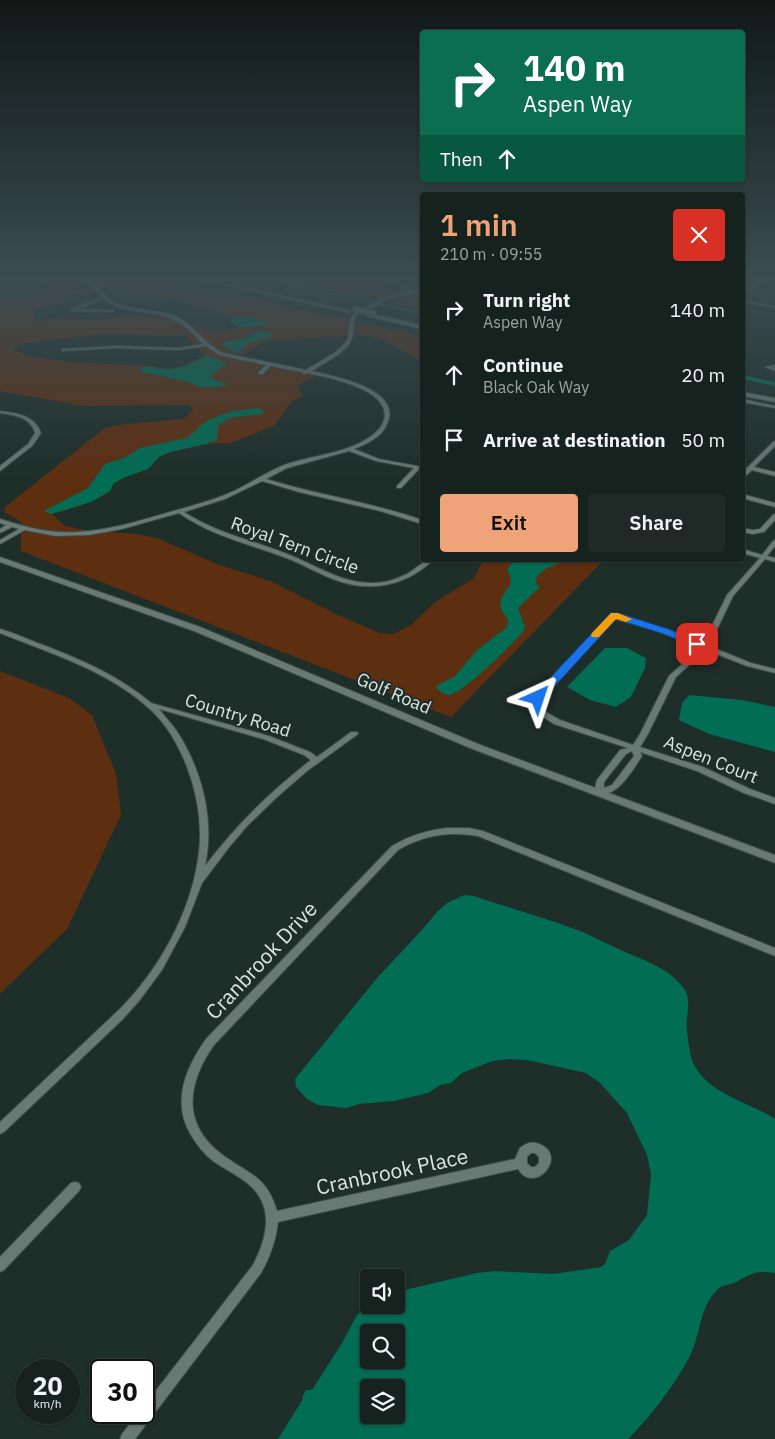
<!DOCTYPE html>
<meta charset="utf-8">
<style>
:root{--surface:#16221e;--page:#1f2a27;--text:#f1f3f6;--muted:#9ea4a4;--line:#353f3c;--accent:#f0a378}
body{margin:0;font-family:"IBM Plex Sans",sans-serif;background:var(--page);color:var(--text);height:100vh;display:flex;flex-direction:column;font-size:19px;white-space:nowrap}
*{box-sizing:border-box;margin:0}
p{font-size:16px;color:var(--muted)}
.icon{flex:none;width:28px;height:28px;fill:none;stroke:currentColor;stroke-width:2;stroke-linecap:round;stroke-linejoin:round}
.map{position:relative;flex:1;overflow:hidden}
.side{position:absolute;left:420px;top:192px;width:325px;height:370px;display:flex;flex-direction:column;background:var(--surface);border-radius:5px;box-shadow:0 1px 4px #0004,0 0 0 1px var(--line)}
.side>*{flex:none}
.banner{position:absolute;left:420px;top:30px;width:325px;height:152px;border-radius:5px;box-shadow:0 1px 4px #0004,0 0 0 1px var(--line);background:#0b6e4f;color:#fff;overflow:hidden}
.fabs{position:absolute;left:360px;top:1269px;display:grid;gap:10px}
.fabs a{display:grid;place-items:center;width:45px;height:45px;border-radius:5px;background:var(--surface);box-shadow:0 1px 4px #0004,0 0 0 1px var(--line);font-size:25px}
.speed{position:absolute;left:15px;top:1359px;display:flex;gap:10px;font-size:25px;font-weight:700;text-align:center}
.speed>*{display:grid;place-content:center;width:65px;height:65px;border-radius:50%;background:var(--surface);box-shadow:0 1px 4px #0004,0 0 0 1px var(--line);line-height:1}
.speed small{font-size:12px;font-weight:400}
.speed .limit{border:2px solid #111;border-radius:8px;background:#fff;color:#111}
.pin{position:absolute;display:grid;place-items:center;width:42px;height:42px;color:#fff;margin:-21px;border-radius:10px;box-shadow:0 2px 8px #0006}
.me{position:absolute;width:55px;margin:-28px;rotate:42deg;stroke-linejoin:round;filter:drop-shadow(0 0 4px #0008)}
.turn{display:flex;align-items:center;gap:18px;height:105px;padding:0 20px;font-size:22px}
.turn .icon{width:65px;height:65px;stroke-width:2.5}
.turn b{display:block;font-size:35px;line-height:42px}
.then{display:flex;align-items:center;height:48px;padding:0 20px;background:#0003;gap:10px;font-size:19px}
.round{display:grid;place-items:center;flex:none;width:52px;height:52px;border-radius:5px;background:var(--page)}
.headline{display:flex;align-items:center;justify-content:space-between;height:85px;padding:0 20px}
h1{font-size:30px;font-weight:600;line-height:38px;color:var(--accent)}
.cta{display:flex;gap:10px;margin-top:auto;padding:10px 20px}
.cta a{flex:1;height:58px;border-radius:5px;background:var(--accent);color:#111;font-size:20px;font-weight:600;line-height:58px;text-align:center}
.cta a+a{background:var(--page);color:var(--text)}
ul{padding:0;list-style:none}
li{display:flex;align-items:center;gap:15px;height:65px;padding:0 20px}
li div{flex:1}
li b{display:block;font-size:19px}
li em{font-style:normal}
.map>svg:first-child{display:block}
</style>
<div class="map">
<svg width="775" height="1439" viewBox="0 0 775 1439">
<rect width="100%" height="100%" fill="#1e2e28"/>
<g fill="#5e2e11" fill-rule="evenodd">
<path d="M66,279H158L422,336V361L380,338L363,335L265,341L240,356L321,372L297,386L303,396L292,401L274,426L231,443L206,444L170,452L159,457L148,469L125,477L113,484L110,491L105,495L80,506L52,514L65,526L85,530L136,534L157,538L217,564L270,581L340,616L380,633L393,634L411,625L435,602L473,579L484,560H604L451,717L21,551V522L4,512L5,507L105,428L125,424L184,419L193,410L189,405L83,406L0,391V297L23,299L38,295L48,284ZM122,290C159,297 199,302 233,317L231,322L239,327L227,331H207L185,320L140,316L95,320L70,318L35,321V311L84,292ZM102,334L186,336L206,356C189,363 172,374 153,366L69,362L27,356L12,349L20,344Z"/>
<polygon points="270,279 422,279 422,310"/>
<polygon points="0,671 69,698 92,715 116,774 121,815 67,929 0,994"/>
</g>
<g fill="#006d54" fill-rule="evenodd">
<path d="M236,317L254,318L265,322L264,326C252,328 241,330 231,322V319Z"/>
<polygon points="260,330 274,333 268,338 248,343 239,353 223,346 223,343 246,337"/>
<path d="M207,356L226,362L225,365L211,375L214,380L228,384L218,387H199L189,382L142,372L139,369C150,364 160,370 172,369C185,368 195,360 207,356Z"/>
<polygon points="258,408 264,411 263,414 229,418 218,426 217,440 206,444 170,452 159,457 148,469 125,477 113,484 110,491 91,502 51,514 44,511 88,488 105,464 124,458 140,448 187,438 205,422 218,416 233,411"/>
<path d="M516,560H566L545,569L537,576L536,584L540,587L518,608L525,627L522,633C510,646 464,693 449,695C444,695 439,691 436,687L438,685L455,676L476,651L507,627L508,620C506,616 502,612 501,609C498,602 505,590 510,586L511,579L507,569Z"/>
<polygon points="605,648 627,648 646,658 645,668 631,697 616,707 590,700 567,687"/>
<polygon points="689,695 742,700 775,707 775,752 709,734 679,720 682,703"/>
<path d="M464,895L474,896C509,908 545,918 580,931C595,937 609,945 625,952C647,962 670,968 685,990C692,1002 685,1018 687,1031C688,1040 689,1049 691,1057C702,1093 748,1101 775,1119V1273C755,1270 752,1273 736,1282C730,1285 722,1285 718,1289C699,1307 701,1334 690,1356C674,1386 652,1415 628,1439H278L303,1399L302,1397L306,1390H312L342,1343L357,1315L369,1305H396V1292L477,1273L495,1271L553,1274L601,1267L605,1264L610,1251L629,1240L647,1215L651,1174L647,1155L627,1113L600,1083L586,1073L527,1060L510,1059L492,1061L462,1073L451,1083L440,1085L428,1093L394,1101L359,1104L346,1108L318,1105L307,1099L296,1087L295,1079L377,978L421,931L437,912L447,903ZM369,1332H396V1360H369ZM369,1388H396V1415H369Z"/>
</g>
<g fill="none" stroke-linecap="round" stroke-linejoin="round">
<g fill="#006d54" fill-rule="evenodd">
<polygon points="256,279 265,279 422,312 422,314"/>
<polygon points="742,375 775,382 775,386 742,379"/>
</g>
<defs>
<g id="street">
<path d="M83,279H88L91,281C99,287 104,297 113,302C132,312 157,308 177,317C195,326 205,344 223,353L306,370L334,353L344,344L348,339L350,319L355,313L386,297L410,292L387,279H392L414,292L422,290V292L388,299L357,315C352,322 355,330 352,338C348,352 323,364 311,371C333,376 404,389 387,424C382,437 367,444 354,449L379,459L422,467V469H419L401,488H397V486L414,468L376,461L349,451L287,468L266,479C317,495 371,502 422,520V524L380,511L299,492L262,481L225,499L184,512C216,533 252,540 287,554C316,565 342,584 374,583C385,583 397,579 407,574C416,569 423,560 433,560L432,561C404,587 368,593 333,579C315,572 299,562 281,556C245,543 210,535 179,513L122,529L89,535L55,536L25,530L0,544V540L19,529L12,527L0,533V529L6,525L0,523V519C32,529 55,535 89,531C119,528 148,518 177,510C194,505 211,501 227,494C247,486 264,473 284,465C307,457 331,455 353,446C365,441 380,433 384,420C392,389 329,378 308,373L303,374V372L270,366L263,374H259V372L266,365L219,355L206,346L178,350L116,348L62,351V349H64L116,346L178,348L203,344C194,335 185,324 172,319C151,309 122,315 104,299L78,309L112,310L114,311L113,312L71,311V309L102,297L92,286Z"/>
<polygon points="742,279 747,279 742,282"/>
<polygon points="761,279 765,279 766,281 742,294 742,291 762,281"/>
<polygon points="742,300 775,306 775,308 742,302"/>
<polygon points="775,365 775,367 773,368 775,368 775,371 765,367"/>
<polygon points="742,399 775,406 775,408 742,402"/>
<path d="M0,411C16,413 35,415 41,433L32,446L0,471V466L28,444L35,433C31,417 14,415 0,413Z"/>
<polygon points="775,441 775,446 754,467 775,472 775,476 752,470 742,479 742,473 773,442"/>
<polygon points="742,494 775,503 775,507 742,498"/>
<polygon points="775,514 775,520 764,532 753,534 742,532 742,528 753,530 760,529 773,515"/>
<path d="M775,540V546L767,556L775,558V562L765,559L733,596L709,646L751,663L775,669V673L747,666L706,650L676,677L648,734L640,747L703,767L750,789L775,798V804L744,793L697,771L640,752L642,756C632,771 618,797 597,795C595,792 595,784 597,780L620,750L628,748L554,724L540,715L533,703L536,694L612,615H616L669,631L703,644L727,595L760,558L742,553V549L762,555L773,541ZM615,619L665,633L700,648L669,676L640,734L633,745L560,720L546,712L541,703L542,697ZM632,751L634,756L612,785L604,788V782L626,754Z"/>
<path d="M0,629C15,633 29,640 43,645C82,660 119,676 151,703L269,736L310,752L317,757L351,732H357L358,734L307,771L276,798L247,826L230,846L202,883L185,927L162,970L139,1001L122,1020L4,1132L0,1134V1122L121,1008C159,969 190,914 198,859C203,829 198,796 187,767C179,746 167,725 151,710C109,671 52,654 0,633ZM159,709L263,739L304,755L311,760C271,791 236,825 205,866C215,820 202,769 176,730C171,723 164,716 159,709Z"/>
<path d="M447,828H469L483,831L775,948V956L478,836C449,831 423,835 398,850L214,1045C188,1082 181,1122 220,1153C247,1174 266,1174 277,1211L515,1159L520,1148C526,1143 532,1141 539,1144C569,1155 535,1196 518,1169L278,1222C276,1241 270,1257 261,1273L135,1439H120L122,1434L139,1412H144V1406L253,1265C268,1236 275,1205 246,1182C236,1174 224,1169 213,1161C204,1154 197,1145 191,1135C171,1102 186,1067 206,1039L392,846C409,836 427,830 447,828ZM531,1153H535L539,1157V1163L535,1167H531L527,1163V1157Z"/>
<polygon points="75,1182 79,1183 81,1187 79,1191 4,1270 0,1272 0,1257 71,1183"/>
</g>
<g id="secondary">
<polygon points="198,279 208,279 352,311 349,313"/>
<polygon points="368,313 422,325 422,329 366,316 366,314"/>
<polygon points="742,392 775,398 775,402 742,396"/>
<polygon points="0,557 200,627 478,744 775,855 775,863 470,748 194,631 0,562"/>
</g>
</defs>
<use href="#street" stroke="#3e4c47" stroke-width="2"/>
<use href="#secondary" stroke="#3e4c47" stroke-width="2"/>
<use href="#street" fill="#697a74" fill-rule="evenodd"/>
<use href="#secondary" fill="#697a74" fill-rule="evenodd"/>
<defs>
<polyline id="secondary-bridge" points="355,309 374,313"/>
</defs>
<use href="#secondary-bridge" stroke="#3e4c47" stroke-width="7" stroke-linecap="butt"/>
<use href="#secondary-bridge" stroke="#697a74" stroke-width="5.5"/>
</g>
<linearGradient id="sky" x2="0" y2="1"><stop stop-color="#101916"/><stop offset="0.58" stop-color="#3b4c53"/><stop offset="1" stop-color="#3b4c53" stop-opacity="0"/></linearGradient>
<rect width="775" height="481" fill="url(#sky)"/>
<polygon fill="#1a73e8" stroke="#114b97" points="611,613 618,613 671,630 702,644 701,646 693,646 664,634 616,619 542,700 534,700 533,698 534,695"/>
<polygon fill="#f59e0b" points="611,613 618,613 632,619 626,622 616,619 599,637 592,637 591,635 592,633"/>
<g text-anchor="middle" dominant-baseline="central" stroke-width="4" stroke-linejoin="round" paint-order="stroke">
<g font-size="18" fill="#dbe5e1" stroke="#1e2e28">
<text transform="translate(295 545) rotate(20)">Royal Tern Circle</text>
<text transform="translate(394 693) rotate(23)">Golf Road</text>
<text transform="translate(238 715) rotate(17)">Country Road</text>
<text transform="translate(711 759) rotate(22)">Aspen Court</text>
</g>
<g font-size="21" fill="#dbe5e1" stroke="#1e2e28">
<text transform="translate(261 960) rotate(-47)">Cranbrook Drive</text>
<text transform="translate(392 1171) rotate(-12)">Cranbrook Place</text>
</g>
</g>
</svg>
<div class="fabs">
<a><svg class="icon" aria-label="sound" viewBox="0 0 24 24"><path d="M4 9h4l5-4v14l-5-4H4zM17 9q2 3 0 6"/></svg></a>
<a><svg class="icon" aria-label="search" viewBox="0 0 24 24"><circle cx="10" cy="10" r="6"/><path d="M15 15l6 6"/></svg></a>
<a><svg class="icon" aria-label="layers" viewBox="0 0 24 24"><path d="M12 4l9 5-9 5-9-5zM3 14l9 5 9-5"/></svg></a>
</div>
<div class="speed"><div>20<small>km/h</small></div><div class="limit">30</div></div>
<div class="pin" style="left:697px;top:644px;background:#d93025"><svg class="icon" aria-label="arrive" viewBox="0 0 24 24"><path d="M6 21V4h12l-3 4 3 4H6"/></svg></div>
<svg class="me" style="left:538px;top:698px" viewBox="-20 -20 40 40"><path d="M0-17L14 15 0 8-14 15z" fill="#1a73e8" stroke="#fff" stroke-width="4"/></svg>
<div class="banner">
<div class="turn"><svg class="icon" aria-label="right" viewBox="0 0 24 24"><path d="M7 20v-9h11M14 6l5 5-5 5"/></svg><div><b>140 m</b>Aspen Way</div></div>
<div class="then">Then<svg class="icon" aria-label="ahead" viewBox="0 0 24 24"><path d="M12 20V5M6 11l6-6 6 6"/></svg></div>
</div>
<section class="side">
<div class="headline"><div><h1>1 min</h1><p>210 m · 09:55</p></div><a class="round" style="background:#d93025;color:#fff"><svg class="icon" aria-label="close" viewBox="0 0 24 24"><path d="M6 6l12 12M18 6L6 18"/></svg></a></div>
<ul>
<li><svg class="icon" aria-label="right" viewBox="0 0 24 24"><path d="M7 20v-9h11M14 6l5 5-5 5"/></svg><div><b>Turn right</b><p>Aspen Way</p></div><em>140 m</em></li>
<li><svg class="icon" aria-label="ahead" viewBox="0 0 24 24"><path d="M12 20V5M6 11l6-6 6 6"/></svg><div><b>Continue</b><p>Black Oak Way</p></div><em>20 m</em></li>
<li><svg class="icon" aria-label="arrive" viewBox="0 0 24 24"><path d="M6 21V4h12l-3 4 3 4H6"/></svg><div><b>Arrive at destination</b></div><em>50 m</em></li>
</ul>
<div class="cta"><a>Exit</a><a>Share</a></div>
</section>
</div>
